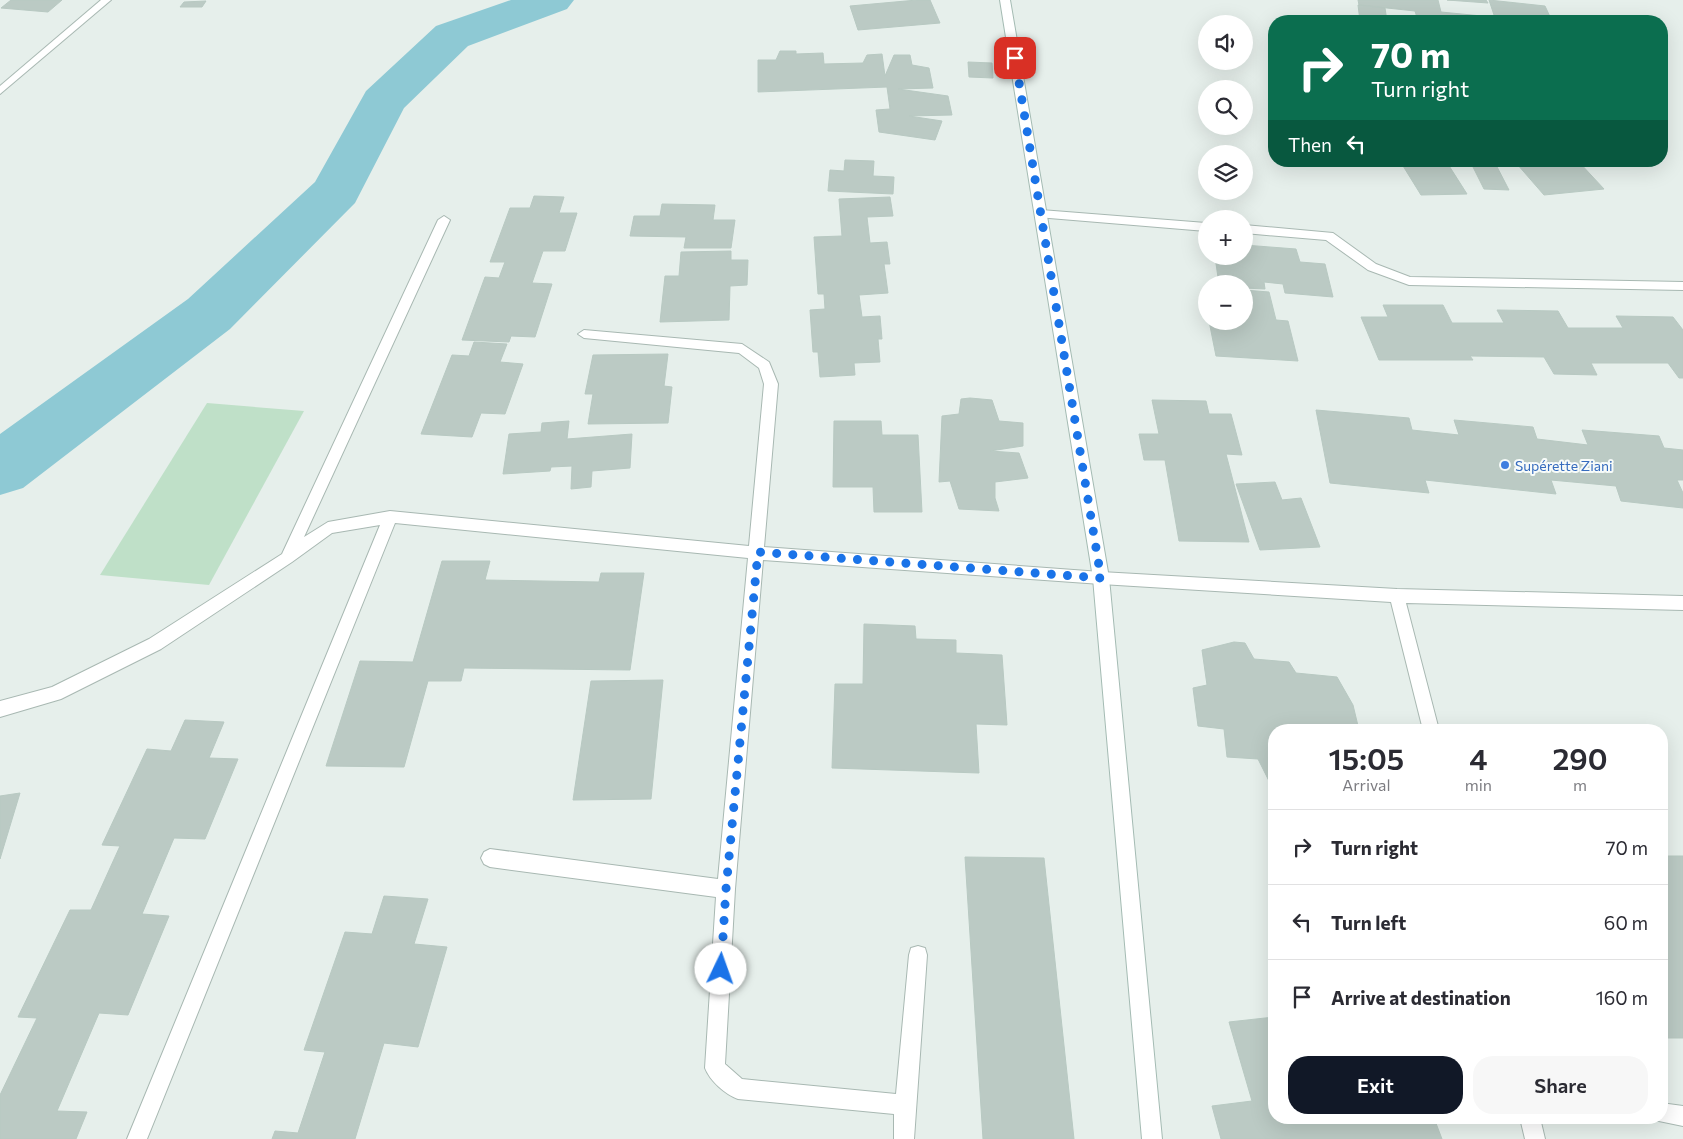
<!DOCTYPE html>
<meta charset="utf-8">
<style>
:root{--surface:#fff;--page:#f7f7f7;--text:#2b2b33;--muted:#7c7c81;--line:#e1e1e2;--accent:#111827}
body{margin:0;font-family:Commissioner,sans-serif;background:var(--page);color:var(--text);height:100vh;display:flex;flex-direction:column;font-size:19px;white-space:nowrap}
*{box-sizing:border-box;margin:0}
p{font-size:16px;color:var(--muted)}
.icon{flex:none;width:28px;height:28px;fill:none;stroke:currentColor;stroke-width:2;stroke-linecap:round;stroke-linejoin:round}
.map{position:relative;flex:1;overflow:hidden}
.drawer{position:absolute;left:1268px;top:724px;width:400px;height:400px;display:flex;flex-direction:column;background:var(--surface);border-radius:20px;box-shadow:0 5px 20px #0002}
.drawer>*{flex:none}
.hud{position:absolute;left:1268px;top:15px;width:400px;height:152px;border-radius:20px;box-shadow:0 5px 20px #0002;background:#0b6e4f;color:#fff;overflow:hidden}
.fabs{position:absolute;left:1198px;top:15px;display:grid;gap:10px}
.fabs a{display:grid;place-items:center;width:55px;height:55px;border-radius:50%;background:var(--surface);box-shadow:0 5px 20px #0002;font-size:25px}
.pin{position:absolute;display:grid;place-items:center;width:42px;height:42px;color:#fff;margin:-21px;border-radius:10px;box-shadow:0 2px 8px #0006}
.me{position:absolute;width:55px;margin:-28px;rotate:3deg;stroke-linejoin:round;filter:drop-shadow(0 0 4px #0008)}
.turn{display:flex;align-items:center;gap:18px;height:105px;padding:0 20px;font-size:22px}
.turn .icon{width:65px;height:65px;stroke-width:2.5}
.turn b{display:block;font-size:35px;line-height:42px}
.then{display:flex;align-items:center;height:48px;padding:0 20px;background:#0003;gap:10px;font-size:19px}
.eta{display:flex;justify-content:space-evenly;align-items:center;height:85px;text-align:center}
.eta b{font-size:30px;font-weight:600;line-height:35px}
.primary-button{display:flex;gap:10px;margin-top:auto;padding:10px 20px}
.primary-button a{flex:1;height:58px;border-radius:20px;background:var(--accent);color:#fff;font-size:20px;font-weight:600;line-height:58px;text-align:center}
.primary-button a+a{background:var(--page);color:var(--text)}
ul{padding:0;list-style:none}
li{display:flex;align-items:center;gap:15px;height:75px;padding:0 20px;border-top:1px solid var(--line)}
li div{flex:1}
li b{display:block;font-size:19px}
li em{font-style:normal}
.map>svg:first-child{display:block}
</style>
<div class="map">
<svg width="1683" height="1139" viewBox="0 0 1683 1139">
<rect width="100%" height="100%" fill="#e6efeb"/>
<polygon fill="#bfe0c8" points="207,403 304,411 209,585 100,575"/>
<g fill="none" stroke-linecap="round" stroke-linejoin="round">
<polygon fill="#8ec9d4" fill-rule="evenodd" points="511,0 574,0 567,9 468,46 404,108 355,203 230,329 23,488 0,495 0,434 188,299 315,182 366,91 436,26"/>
</g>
<g fill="#bbcac4" stroke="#b8c9c2">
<polygon points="11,0 62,0 48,12 1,8"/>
<polygon points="917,0 930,0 940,23 858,30 850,6"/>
<polygon points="1358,0 1438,0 1441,12 1492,17 1494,21 1418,21 1415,11 1359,5"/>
<polygon points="1447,0 1486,0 1488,3"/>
<polygon points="1489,0 1545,6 1552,21 1496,21"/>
<polygon points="206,1 202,7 180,7 184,2"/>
<polygon points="1358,5 1385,8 1387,21 1360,21"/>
<polygon points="780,51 796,51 796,54 823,53 824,64 863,63 867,55 882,54 885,76 894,55 910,55 912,65 929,68 933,88 898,89 948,96 952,115 909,116 942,121 935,140 879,132 876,110 890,109 887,87 758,92 758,60 776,60"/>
<polygon points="968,62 992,63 993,78 969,77"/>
<polygon points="845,160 874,161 873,176 894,177 893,194 828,191 830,170 844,171"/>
<polygon points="1400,161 1446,161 1467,194 1421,195"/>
<polygon points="1470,161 1494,161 1509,190 1484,189"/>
<polygon points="1578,161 1604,189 1544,195 1517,164"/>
<polygon points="534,196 564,197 559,213 577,213 565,251 543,251 532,283 552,284 535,337 511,336 509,342 462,340 485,277 499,278 505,262 490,262 510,208 530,208"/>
<polygon points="890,197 893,216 867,217 870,243 887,242 890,264 884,264 888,293 859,295 862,317 880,316 882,339 878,339 880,362 854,363 855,375 820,377 818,352 813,352 810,310 825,309 824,294 818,294 814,237 842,236 839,199"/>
<polygon points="662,204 715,205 713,220 735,220 731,248 684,248 686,237 630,236 634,216 660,216"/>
<polygon points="1244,245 1296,249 1300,262 1325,264 1333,297 1285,293 1283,284 1264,282 1265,289 1244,288 1244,284 1219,284 1215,257 1244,259"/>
<polygon points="731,251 731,260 748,260 747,285 730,286 729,320 660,322 665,276 679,276 681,252"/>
<polygon points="1244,290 1269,292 1276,320 1288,321 1298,361 1216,356 1209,321 1244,321"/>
<polygon points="1383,305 1443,305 1452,323 1504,323 1497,310 1558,311 1568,328 1623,328 1616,316 1673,317 1683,330 1683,378 1679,378 1668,363 1591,363 1597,375 1554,374 1544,357 1470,356 1473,360 1379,360 1361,317 1388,317"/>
<polygon points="474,342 507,344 500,362 523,364 505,414 481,413 472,437 421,434 452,355 469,356"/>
<polygon points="668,354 664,386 672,387 668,423 588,424 593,394 585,394 593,355"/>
<polygon points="970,398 992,400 999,421 1023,423 1023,446 990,451 1019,453 1028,478 995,482 995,498 999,511 959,509 950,481 939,482 942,416 959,414 961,399"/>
<polygon points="1152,400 1206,401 1209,414 1231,414 1242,455 1226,454 1249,542 1179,541 1165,460 1144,460 1139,434 1159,434"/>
<polygon points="1316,410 1409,418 1412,430 1459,435 1454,420 1533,427 1537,439 1588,445 1582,430 1659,436 1664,448 1683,450 1683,480 1677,480 1683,493 1683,508 1621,501 1616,486 1551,480 1556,494 1425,480 1429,493 1330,483"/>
<polygon points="569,421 567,439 632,434 630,468 592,471 591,487 571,489 572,466 551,467 550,471 503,474 509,434 541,432 542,423"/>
<polygon points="834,421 881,421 882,435 918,435 922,512 874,512 873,487 833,487"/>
<polygon points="1275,482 1282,500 1301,498 1320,547 1260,550 1236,484"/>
<polygon points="442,561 490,561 485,580 599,582 601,573 644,573 630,670 464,668 461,681 428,681 404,767 326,766 360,661 413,662"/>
<polygon points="864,624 915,626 916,639 956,640 956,653 1002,655 1007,725 976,724 979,773 832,768 835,684 863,684"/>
<polygon points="1234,642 1245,643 1254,659 1289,662 1296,673 1337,677 1353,705 1359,730 1274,730 1274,791 1258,759 1227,757 1224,729 1198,726 1193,688 1207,685 1202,650"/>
<polygon points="663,680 651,799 573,800 591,681"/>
<polygon points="185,720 224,722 209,758 238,759 205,839 174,838 142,914 169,916 128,1015 99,1013 57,1111 87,1112 76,1139 0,1139 0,1095 37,1018 18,1017 70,910 91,910 120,846 102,845 147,749 171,751"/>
<polygon points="20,793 0,859 0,796"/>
<rect x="1661" y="856" width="22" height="182"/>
<polygon points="965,857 1044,858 1074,1139 983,1139"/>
<polygon points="384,896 428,899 414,944 447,947 418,1047 384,1043 355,1139 272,1139 275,1131 298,1133 325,1052 304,1050 345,932 372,934"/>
<polygon points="1274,1017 1274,1118 1434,1118 1442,1139 1221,1139 1212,1106 1252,1101 1229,1022"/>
</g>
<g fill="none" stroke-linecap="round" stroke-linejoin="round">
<defs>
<g id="minor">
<polygon points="101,0 111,0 0,94 0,86"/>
<polygon points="1041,210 1206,223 1206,231 1037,217 1037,211"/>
<path d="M444,216L450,220L304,537L328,522L390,511L749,546L764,384L759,368L739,353L584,338L578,334L584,330L742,344L769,362L778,384L764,547L1101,572L1397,589L1683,596V610L1406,603L1439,730H1423L1391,602L1101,584L763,560L735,889L725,1064L742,1079L896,1094L909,955L911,948L918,946L925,948L927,955L914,1139H894V1114L738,1099C725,1094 710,1081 705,1068L716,897L490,867L484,864L481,858L484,852L490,849L718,879L748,558L395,523L147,1139H127L380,525L332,533L292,562L161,649L61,699L0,717V701L52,687L149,639L282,554L438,220Z"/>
<polygon points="1244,225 1333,233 1376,264 1410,277 1683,282 1683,290 1409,285 1368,270 1326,240 1244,233"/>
<polygon points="1661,1103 1683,1106 1683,1126 1654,1120 1653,1118 1661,1118"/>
<polygon points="1520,1118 1540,1118 1545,1139 1525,1139"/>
</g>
<polygon id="secondary" points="1000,0 1010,0 1109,578 1162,1139 1142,1139 1093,578"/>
</defs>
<use href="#minor" stroke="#a8b8b2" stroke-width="2"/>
<use href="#secondary" stroke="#a4bbb3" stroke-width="2"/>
<use href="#minor" fill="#fff" fill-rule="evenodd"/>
<use href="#secondary" fill="#fff" fill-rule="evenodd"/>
</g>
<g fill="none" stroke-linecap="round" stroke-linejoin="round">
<polyline stroke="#1a73e8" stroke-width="9" stroke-dasharray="0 16.2" points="721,969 726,889 758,552 1101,578 1015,58"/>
</g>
<circle fill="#3f7fe0" stroke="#f7fbf9" stroke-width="2" cx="1505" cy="465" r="5"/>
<g text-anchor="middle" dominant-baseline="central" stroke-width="4" stroke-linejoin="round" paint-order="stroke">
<g font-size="14" fill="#366cbe" stroke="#f7fbf9" text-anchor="start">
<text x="1515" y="465">Supérette Ziani</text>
</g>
</g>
</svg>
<div class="fabs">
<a><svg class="icon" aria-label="sound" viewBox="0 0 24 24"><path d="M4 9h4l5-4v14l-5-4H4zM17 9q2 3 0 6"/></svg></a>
<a><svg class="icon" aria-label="search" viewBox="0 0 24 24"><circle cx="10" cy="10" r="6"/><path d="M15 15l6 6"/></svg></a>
<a><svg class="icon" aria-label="layers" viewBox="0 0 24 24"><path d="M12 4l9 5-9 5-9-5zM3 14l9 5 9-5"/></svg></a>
<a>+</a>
<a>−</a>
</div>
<div class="pin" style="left:1015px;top:58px;background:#d93025"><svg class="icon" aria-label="arrive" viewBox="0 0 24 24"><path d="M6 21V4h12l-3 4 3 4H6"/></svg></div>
<svg class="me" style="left:721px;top:969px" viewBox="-20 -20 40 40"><circle r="19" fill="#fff"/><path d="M0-13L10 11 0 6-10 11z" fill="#1a73e8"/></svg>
<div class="hud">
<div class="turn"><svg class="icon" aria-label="right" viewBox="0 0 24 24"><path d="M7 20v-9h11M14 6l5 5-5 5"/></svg><div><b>70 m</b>Turn right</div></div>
<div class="then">Then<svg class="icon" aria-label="left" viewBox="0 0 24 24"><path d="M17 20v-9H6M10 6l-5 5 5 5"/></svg></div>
</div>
<section class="drawer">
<div class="eta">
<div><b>15:05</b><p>Arrival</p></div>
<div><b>4</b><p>min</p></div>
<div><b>290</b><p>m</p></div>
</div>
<ul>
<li><svg class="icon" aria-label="right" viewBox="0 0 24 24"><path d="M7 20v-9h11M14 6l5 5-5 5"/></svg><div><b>Turn right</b></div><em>70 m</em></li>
<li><svg class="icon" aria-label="left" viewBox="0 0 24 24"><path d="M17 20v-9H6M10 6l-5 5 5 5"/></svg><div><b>Turn left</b></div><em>60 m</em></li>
<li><svg class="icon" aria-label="arrive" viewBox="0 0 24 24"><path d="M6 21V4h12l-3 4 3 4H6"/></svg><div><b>Arrive at destination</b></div><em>160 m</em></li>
</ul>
<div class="primary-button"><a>Exit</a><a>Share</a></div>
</section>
</div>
